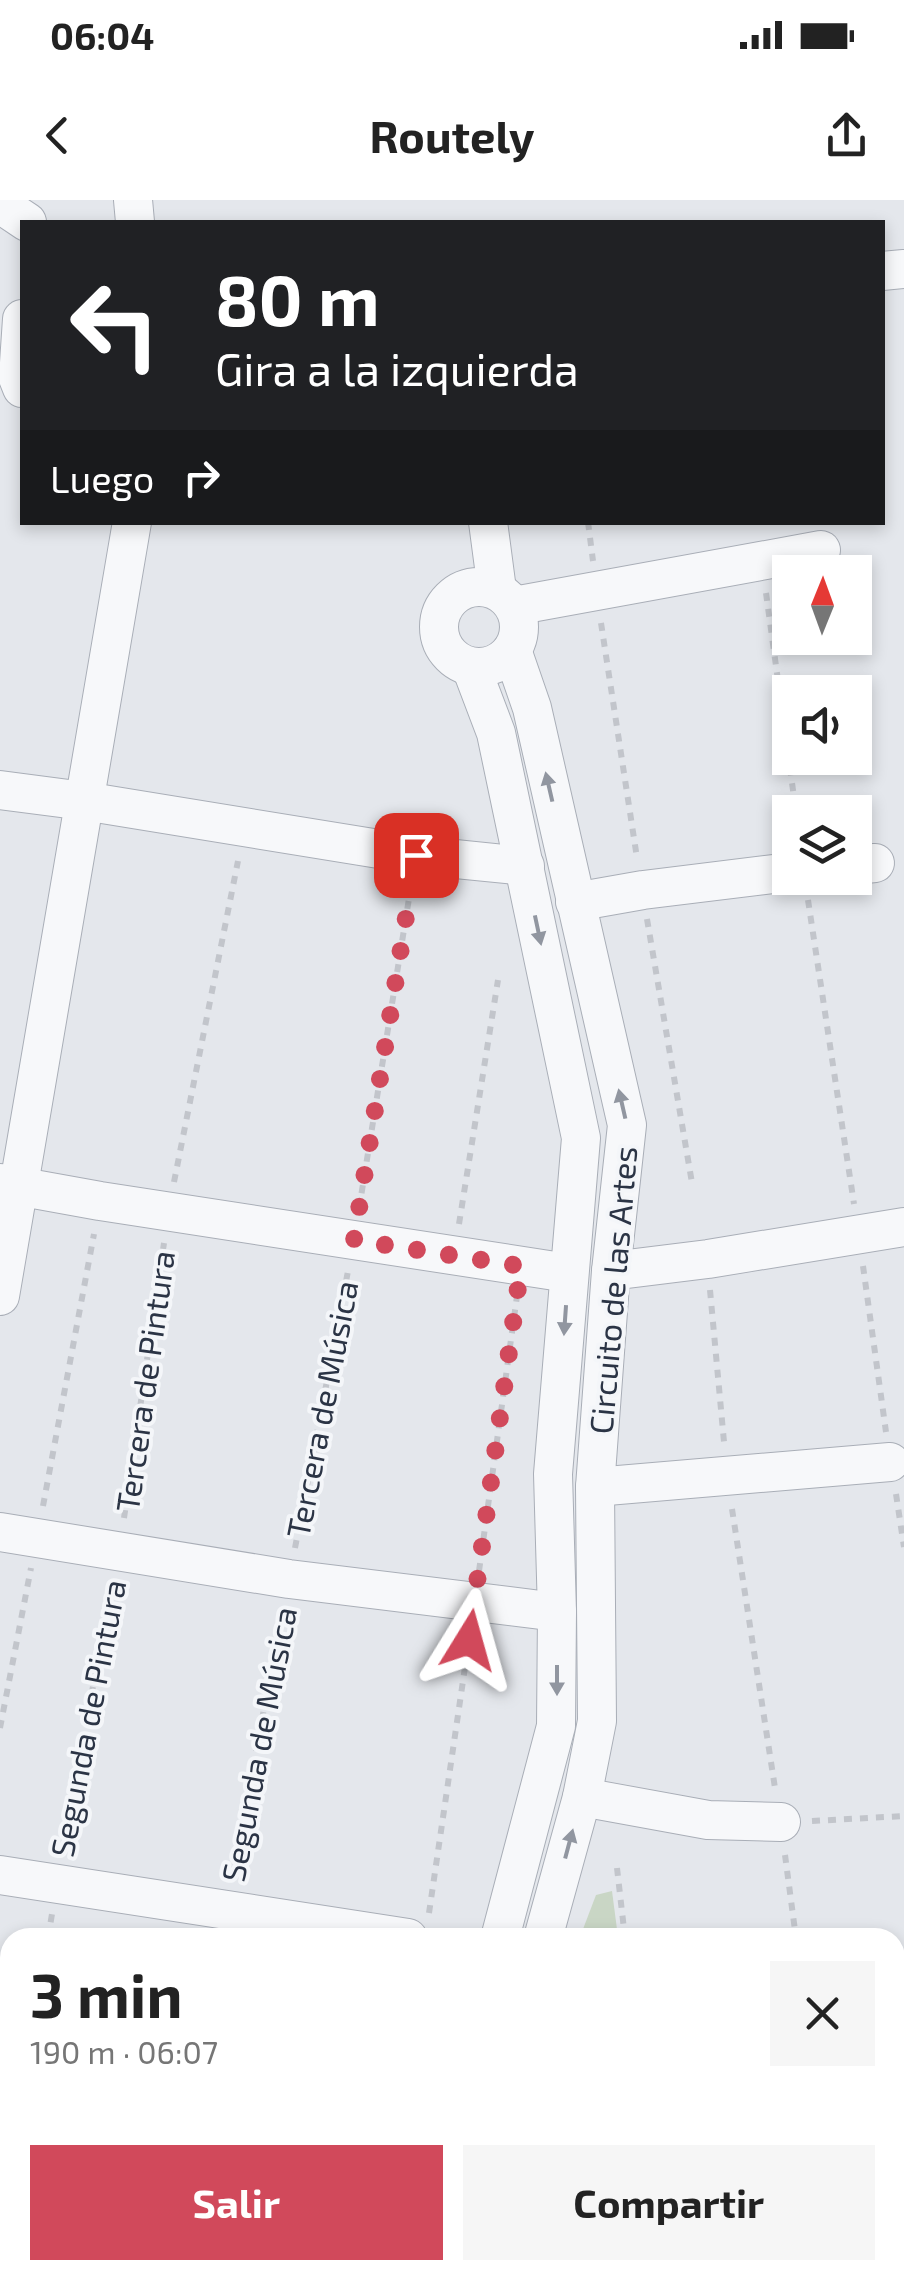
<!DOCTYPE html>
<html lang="es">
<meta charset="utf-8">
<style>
:root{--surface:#fff;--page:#f6f6f6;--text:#222;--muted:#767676;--accent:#d1495b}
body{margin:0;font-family:"Exo 2",sans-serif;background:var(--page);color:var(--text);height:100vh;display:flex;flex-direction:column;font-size:38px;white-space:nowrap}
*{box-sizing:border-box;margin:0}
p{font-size:32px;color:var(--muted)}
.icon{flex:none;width:55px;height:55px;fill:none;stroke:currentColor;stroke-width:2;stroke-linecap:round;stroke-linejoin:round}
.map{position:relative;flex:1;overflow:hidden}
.sheet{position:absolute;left:0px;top:1728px;width:905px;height:352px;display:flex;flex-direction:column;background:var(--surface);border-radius:30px 30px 0 0;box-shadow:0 5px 15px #0003}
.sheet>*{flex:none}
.top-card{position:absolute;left:20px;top:20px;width:865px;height:305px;border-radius:0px;box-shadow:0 5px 15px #0003;background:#202124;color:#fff;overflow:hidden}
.needle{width:65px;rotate:1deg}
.controls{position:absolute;left:772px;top:355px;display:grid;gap:20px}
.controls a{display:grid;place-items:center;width:100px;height:100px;border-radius:0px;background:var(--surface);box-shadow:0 5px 15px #0003;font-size:50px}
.pin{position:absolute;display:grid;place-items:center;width:85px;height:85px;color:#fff;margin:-42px;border-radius:20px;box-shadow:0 5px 15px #0006}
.me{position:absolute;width:110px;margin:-55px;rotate:8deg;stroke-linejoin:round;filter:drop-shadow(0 0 8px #0008)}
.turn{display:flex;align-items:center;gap:35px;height:210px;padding:0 30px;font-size:45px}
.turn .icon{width:130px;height:130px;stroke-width:2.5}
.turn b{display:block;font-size:70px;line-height:85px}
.then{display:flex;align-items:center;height:95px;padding:0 30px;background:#0003;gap:20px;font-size:38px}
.round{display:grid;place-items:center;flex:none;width:105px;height:105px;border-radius:0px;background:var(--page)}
.summary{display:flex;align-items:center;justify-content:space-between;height:170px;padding:0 30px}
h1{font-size:60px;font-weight:700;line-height:75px}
.primary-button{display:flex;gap:20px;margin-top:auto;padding:20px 30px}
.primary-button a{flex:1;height:115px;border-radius:0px;background:var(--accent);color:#fff;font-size:40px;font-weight:700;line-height:115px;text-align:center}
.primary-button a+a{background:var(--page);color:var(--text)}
.status{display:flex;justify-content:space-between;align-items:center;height:70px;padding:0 50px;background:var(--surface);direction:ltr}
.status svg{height:28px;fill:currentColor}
header{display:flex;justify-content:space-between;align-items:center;height:130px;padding:0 30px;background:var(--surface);font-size:45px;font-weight:700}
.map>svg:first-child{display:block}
</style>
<div class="status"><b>06:04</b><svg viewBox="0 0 49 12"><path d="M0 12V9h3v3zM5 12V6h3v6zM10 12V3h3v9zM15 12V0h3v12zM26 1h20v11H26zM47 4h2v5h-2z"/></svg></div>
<header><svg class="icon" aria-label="back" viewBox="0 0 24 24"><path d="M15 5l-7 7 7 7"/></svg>Routely<svg class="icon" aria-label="share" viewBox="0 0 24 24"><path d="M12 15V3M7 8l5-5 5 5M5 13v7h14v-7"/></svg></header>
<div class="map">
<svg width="904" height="2079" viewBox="0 0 904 2079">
<rect width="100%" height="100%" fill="#e4e7ec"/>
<g fill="#c9d6c5">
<polygon points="612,1691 618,1737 580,1737 596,1695"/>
<polygon points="418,2070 655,2070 656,2079 413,2079"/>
</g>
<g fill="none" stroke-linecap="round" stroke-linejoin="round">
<defs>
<g id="minor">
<polyline points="133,0 135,22"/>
<polyline points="0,4 27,22"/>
<polyline points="882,71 904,69"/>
<polyline points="22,119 18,178 22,188"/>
<polyline points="488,322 497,390"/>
<circle cx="479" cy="427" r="40"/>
<polyline points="514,406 821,350"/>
<polyline points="512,450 532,508 627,925 611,1071 595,1287 597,1521 582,1597 543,1738"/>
<polyline points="471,467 496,533 581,938 553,1274 557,1412 556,1526 500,1738"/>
<polyline points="0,590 84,601 416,655 525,666"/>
<polyline points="855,665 875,663"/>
<polyline points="575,702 643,690 790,672"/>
<polyline points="0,983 100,1001 568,1073"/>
<polyline points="611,1071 708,1059 904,1027"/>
<polyline points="0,1096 132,322"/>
<polyline points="595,1287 890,1262"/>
<polyline points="0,1332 289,1379 557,1412"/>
<polyline points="582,1597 708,1620 781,1622"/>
<polyline points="0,1675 408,1738"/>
<polyline points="0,2015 10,2016"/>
<polyline points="233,2079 235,2070"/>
<polyline points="345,2079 349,2070"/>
<polyline points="396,2079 400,2070"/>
<polyline points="828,2079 890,2070"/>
</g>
</defs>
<use href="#minor" stroke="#a9aeb7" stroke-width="40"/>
<g stroke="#c2c5cb" stroke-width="6" stroke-dasharray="8 8" stroke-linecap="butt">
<polyline points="588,322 593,361"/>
<polyline points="766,393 796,612"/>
<polyline points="601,423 637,658"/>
<polyline points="808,700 854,1004"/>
<polyline points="647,719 692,983"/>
<polyline points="174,982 238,661"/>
<polyline points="359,1009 411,686"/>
<polyline points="459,1024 498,780"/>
<polyline points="863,1066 886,1232"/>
<polyline points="710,1090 724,1242"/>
<polyline points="896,1294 904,1347"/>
<polyline points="43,1306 94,1034"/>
<polyline points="732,1309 775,1588"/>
<polyline points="124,1318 164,1043"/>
<polyline points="295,1348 348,1071"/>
<polyline points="479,1371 517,1096"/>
<polyline points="0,1528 31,1368"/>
<polyline points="812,1621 904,1616"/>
<polyline points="62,1652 112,1385"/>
<polyline points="785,1655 796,1738"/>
<polyline points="617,1668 625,1738"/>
<polyline points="232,1677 283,1409"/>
<polyline points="429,1713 470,1433"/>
<polyline points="48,1738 52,1714"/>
<polyline points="666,2070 667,2079"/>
</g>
<use href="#minor" stroke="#f7f8fa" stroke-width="38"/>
</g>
<defs><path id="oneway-solid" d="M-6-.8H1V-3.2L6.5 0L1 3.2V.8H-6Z" transform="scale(2.5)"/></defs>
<g fill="#9196a0">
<use href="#oneway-solid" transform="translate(549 587) rotate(-103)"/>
<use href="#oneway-solid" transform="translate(538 730) rotate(78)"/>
<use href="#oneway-solid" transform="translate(622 904) rotate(-103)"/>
<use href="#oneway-solid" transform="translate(565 1120) rotate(94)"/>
<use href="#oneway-solid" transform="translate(557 1480) rotate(90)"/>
<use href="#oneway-solid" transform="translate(569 1644) rotate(-75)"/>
</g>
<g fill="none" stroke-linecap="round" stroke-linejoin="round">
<polyline stroke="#d1495b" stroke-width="18" stroke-dasharray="0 32.4" points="416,655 354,1040 521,1066 469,1440"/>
</g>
<g text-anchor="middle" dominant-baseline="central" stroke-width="8" stroke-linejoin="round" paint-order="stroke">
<g font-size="32" fill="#2b3445" stroke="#f4f6f9">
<text transform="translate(612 1090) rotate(-85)">Circuito de las Artes</text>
<text transform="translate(144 1181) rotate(-82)">Tercera de Pintura</text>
<text transform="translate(321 1209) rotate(-79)">Tercera de Música</text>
<text transform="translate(87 1518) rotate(-79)">Segunda de Pintura</text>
<text transform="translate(258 1544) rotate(-79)">Segunda de Música</text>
</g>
</g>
</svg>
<div class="controls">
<a><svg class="needle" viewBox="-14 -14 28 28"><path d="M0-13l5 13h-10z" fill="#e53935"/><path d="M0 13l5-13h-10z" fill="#767676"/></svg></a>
<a><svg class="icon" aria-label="sound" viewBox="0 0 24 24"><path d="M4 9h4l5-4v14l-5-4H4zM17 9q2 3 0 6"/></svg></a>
<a><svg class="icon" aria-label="layers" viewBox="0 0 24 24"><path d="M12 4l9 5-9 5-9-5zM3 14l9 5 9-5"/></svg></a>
</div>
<div class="pin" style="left:416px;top:655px;background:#d93025"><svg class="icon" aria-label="arrive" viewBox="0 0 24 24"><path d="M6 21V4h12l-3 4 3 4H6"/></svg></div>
<svg class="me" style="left:469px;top:1440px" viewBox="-20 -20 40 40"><path d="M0-17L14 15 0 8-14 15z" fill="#d1495b" stroke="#fff" stroke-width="4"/></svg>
<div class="top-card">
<div class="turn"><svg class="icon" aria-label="left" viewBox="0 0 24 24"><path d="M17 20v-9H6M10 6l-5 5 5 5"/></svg><div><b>80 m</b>Gira a la izquierda</div></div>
<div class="then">Luego<svg class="icon" aria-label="right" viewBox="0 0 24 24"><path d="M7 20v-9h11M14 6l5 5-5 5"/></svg></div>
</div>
<section class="sheet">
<div class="summary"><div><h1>3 min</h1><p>190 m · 06:07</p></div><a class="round"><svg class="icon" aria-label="close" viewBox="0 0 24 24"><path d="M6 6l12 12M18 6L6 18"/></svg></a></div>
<div class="primary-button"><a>Salir</a><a>Compartir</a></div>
</section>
</div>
